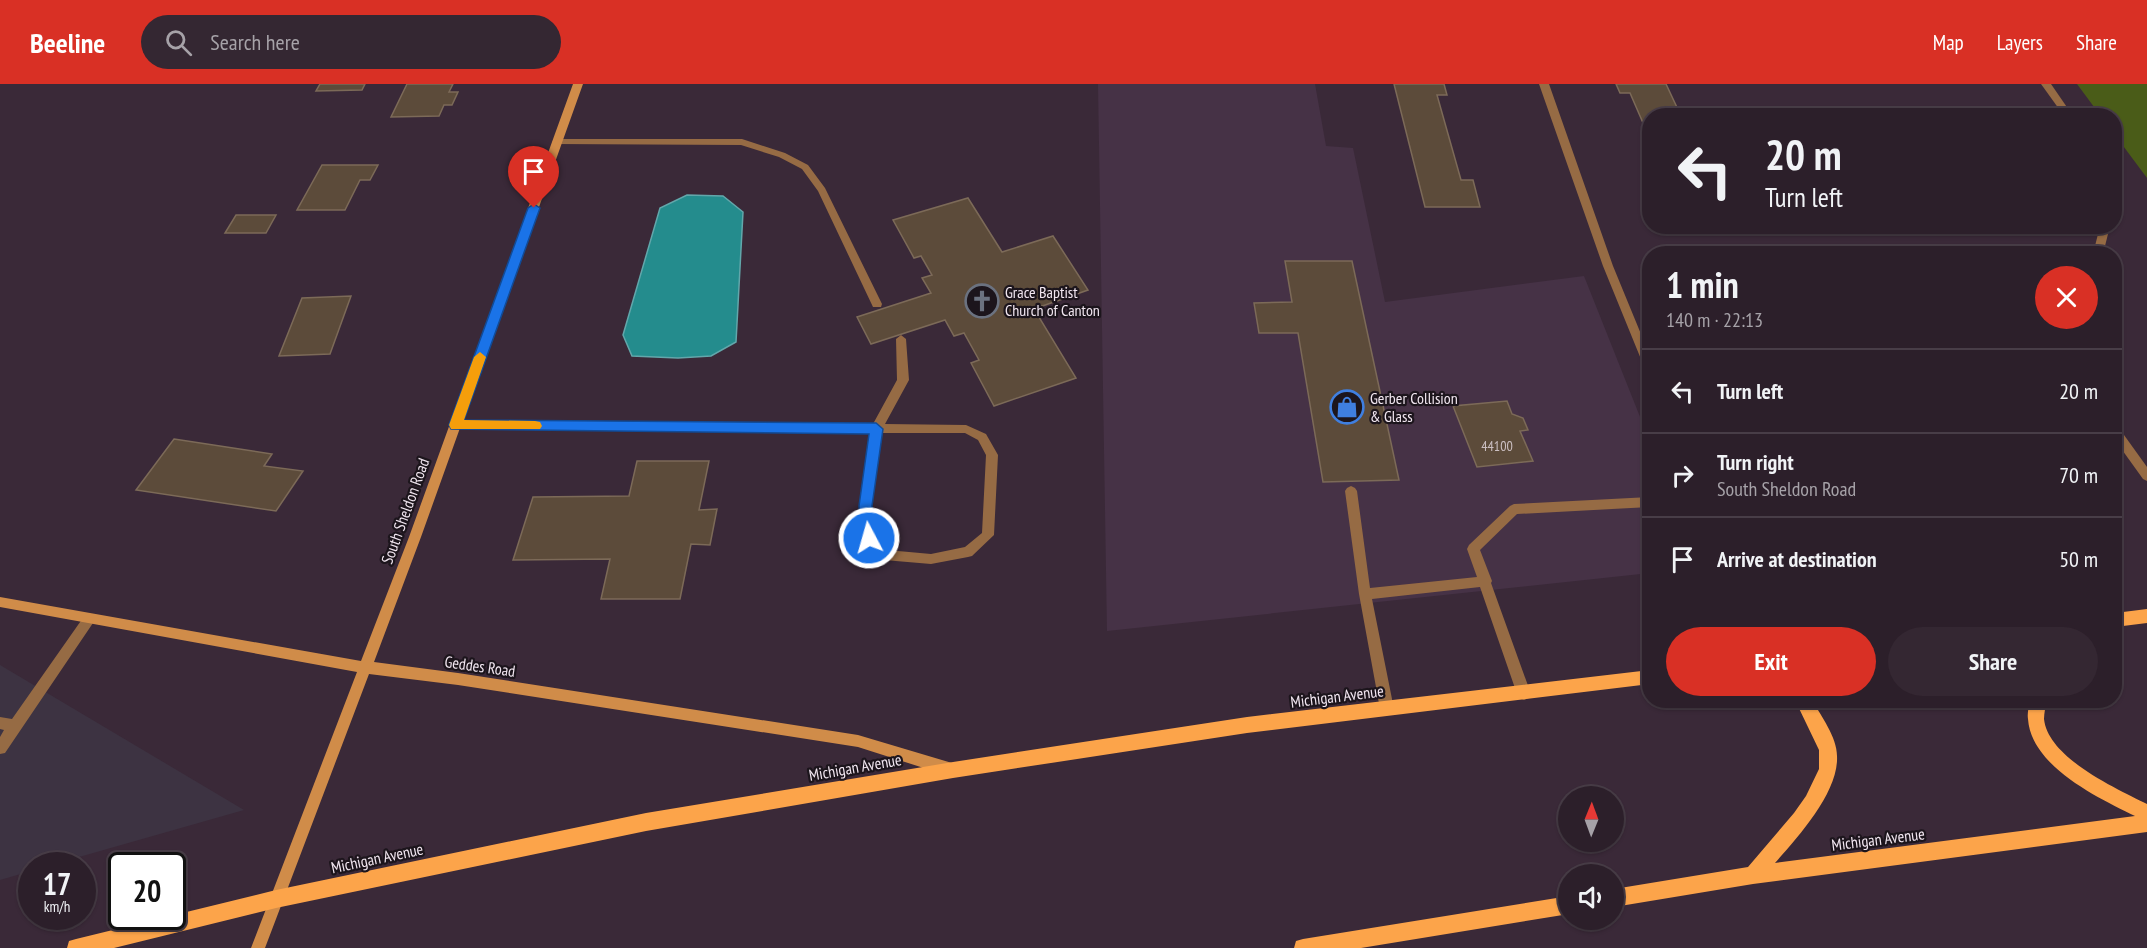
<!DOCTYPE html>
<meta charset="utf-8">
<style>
:root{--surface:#2c1f2a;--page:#342732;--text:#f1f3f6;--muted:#a6a2a8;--line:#483d47;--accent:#d93025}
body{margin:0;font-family:"PT Sans Narrow",sans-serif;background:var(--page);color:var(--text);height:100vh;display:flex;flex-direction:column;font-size:22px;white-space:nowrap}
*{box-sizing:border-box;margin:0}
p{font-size:20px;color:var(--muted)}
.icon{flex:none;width:33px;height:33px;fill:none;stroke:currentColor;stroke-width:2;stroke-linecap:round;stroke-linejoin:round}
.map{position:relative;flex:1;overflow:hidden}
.panel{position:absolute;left:1642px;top:162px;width:480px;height:462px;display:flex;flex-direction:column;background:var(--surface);border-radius:24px;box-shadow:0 2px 4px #0004,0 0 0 2px var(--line)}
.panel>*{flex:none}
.banner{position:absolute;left:1642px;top:24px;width:480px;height:126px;border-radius:24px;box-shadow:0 2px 4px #0004,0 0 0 2px var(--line);background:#2c1f2a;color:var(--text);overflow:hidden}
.needle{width:39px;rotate:1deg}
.controls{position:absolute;left:1558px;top:702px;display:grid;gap:12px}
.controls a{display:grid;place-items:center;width:66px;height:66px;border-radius:50%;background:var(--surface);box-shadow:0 2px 4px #0004,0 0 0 2px var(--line);font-size:30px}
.speed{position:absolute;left:18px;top:768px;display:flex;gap:12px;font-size:30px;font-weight:700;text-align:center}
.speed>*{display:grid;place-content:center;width:78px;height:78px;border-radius:50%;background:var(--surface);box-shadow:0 2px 4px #0004,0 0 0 2px var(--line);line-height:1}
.speed small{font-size:15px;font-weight:400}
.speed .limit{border:3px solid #111;border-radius:9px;background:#fff;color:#111}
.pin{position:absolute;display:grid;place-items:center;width:51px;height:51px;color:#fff;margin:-62px -26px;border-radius:50% 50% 50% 0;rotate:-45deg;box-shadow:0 0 6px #0007}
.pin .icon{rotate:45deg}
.me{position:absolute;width:66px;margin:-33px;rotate:354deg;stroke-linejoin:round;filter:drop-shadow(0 0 4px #0008)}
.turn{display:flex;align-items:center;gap:21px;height:126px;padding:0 24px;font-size:27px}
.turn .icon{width:78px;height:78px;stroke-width:2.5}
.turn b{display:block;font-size:42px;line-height:51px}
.round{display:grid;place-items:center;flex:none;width:63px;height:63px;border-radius:32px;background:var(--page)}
.summary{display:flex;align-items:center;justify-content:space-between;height:102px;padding:0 24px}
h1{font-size:36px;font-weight:700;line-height:45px}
.cta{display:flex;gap:12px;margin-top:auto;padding:12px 24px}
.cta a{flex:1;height:69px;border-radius:36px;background:var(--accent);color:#fff;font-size:24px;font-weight:700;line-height:69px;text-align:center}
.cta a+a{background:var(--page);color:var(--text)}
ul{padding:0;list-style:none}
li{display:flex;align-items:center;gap:18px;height:84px;padding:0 24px;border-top:2px solid var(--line)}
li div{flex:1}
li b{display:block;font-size:22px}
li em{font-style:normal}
header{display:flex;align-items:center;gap:36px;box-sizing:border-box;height:84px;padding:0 30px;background:var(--accent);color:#fff}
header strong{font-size:28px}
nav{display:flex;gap:33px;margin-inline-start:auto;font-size:21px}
.search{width:420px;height:54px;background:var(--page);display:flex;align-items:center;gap:15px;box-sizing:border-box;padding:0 21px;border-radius:33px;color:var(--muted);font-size:22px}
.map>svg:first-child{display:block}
</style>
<header>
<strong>Beeline</strong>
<div class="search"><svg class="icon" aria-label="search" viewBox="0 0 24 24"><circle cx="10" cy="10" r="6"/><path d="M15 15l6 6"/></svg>Search here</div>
<nav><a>Map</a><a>Layers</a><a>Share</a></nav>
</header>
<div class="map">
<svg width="2147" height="864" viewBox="0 0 2147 864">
<rect width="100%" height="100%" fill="#3a2938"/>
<polygon fill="#3d3342" points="0,581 244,726 51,781 32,782 31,787 0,796"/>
<polygon fill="#463246" points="1098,0 1315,0 1326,62 1353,64 1385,218 1584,192 1650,358 1650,489 1107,547"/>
<polygon fill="#4a5c18" points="2077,0 2147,0 2147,94 2115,51 2115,32 2100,31"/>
<polygon fill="#248c8d" stroke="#62a7ab" stroke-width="1.5" points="687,111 723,112 743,128 736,258 711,272 678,274 632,272 623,251 660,124"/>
<g fill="#5c4b3a" stroke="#7c6a58" stroke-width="1.5">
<polygon points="320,0 365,0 362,6 316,7"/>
<polygon points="407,0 453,0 449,8 458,8 452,21 444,21 439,32 391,33"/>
<polygon points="1394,0 1444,0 1447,11 1437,11 1461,96 1473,96 1480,123 1425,123"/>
<polygon points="1616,0 1666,0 1681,32 1650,32 1650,55 1630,9 1620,9"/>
<polygon points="322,81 378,81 370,96 360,96 345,126 297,126"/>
<polygon points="968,114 1002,168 1053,152 1088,206 1034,225 1076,294 994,322 971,279 979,276 964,249 954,252 945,236 871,260 857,233 931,209 922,194 932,191 921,172 914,174 893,136"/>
<polygon points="236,131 276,131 266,149 225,149"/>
<polygon points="1285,177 1352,177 1399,396 1323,398 1298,249 1259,249 1254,219 1292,218"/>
<polygon points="351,212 330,270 279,272 302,214"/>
<polygon points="1507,317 1512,330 1523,334 1528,346 1520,347 1533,377 1477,383 1453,322"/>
<polygon points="174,355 272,370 264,382 303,387 276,427 136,406"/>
<polygon points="637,377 709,377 699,426 717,425 710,461 691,460 680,515 601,515 610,475 513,476 533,413 629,412"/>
</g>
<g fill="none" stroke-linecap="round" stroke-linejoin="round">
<g fill="#966b44" fill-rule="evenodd">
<polygon points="2041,0 2051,0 2073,32 2064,32"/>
<polygon points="557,55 742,55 785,69 808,81 825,104 882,220 881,223 873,223 818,107 802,85 779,73 741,61 554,60 552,58"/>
<polygon points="2100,142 2110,142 2103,170 2093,170"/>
<path d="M901,251L906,255L909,296L885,340L966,341L986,350L998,371L994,451L972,472L968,473L931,480L884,476C877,474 867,464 864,457C854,436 867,373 870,349L456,345L450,341L456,337L873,340L897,296L896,255ZM881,349H965L978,356L986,371L982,449L965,463L931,470L887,466L875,453L872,422Z"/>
<polygon points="2115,342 2119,344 2147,383 2147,397 2143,395 2115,356"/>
<polygon points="1351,402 1355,404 1357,407 1370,504 1477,493 1467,465 1469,461 1510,422 1514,420 1650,413 1650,423 1517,430 1480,466 1492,497 1491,499 1531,610 1529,614 1524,616 1519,614 1517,610 1480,503 1372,515 1394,625 1392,629 1387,631 1382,629 1380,625 1359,510 1345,407 1347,404"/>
<polygon points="89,529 93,531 95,535 93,539 5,669 0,670 0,653 4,646 0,645 0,633 12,635 85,531"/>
</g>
<polygon fill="#966b44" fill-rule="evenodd" points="1539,0 1549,0 1613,182 1650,272 1650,289 1645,285 1603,182"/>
<polygon fill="#d08c49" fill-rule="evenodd" points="573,0 583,0 421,453 374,578 458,589 858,651 952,679 957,681 959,686 957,691 952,693 858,663 458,601 369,590 265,864 251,864 357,588 0,523 0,513 361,577 409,453"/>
<g fill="#fca44a" fill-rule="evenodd">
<polygon points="2147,525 2147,539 2115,543 2115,529"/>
<polygon points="1650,586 1650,600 1247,649 953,694 646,747 276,824 114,864 67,864 69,857 76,855 276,806 646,729 953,678 1247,633"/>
<path d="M1795,616H1812C1821,632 1837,653 1837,672C1839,708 1798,753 1775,779L2135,732C2098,714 2031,682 2028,635C2027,629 2029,622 2030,616H2046C2046,622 2044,629 2044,635C2048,674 2117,705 2147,720V748L1753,800L1614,823V805L1748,783L1794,729L1806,712L1819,685V666Z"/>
<polygon points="1569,812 1569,830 1361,864 1294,864 1296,857 1303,855"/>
</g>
</g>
<polygon fill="#1a73e8" stroke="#114b97" stroke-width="1.5" points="534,120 540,124 464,336 876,339 883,345 872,422 876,454 874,459 864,459 862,454 859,422 869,350 451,345 449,341 528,124"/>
<polygon fill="#f59e0b" points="480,268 486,273 464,336 535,337 540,338 542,342 540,345 451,345 449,341 474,273"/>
<defs>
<symbol id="church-ring" viewBox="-11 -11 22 22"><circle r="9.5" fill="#1c151c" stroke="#6b7280" stroke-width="1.5"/><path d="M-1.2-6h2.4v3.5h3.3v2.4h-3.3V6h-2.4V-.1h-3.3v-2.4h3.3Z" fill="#6b7280"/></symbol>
<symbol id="shop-ring" viewBox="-11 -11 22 22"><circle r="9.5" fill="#1c151c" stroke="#3f7fe0" stroke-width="1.5"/><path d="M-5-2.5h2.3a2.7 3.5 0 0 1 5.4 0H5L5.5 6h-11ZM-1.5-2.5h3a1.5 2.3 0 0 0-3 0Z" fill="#3f7fe0"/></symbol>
</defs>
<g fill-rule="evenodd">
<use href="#church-ring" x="963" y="198" width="38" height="38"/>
<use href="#shop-ring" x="1328" y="304" width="38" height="38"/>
</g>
<g text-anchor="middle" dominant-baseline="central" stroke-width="4.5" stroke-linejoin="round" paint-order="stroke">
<g font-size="14" fill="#ccc0c3">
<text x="1497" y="362">44100</text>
</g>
<g font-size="16" fill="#f2e7f1" stroke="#1c151c" text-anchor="start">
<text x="1005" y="208">Grace Baptist<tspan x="1005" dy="18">Church of Canton</tspan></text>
<text x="1370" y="314">Gerber Collision<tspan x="1370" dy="18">&amp; Glass</tspan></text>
</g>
<g font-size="16" fill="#f2e7f1" stroke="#1c151c">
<text transform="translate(405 427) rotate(-70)">South Sheldon Road</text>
<text transform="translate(480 582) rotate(8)">Geddes Road</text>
<text transform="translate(1337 612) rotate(-7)">Michigan Avenue</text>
<text transform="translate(855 683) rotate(-10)">Michigan Avenue</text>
<text transform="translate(1878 755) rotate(-7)">Michigan Avenue</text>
<text transform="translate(377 774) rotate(-12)">Michigan Avenue</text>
</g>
</g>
</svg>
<div class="controls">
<a><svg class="needle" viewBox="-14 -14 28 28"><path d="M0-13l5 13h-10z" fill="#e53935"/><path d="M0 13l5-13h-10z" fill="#a6a2a8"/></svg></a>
<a><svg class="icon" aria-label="sound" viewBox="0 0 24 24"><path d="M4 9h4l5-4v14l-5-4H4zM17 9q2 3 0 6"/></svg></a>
</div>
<div class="speed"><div>17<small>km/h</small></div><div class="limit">20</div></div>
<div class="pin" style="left:534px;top:124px;background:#d93025"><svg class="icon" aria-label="arrive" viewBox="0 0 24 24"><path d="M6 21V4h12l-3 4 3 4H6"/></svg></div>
<svg class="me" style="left:869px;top:454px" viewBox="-20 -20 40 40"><circle r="17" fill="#1a73e8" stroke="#fff" stroke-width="3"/><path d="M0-11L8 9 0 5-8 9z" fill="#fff"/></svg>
<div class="banner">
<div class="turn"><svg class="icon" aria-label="left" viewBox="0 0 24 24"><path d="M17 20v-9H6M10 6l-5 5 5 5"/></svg><div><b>20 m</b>Turn left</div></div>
</div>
<section class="panel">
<div class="summary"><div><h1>1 min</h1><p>140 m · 22:13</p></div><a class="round" style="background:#d93025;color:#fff"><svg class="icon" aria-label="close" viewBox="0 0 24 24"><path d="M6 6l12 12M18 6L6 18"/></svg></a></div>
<ul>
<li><svg class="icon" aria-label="left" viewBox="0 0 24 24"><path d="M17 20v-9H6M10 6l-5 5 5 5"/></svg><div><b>Turn left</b></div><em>20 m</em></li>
<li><svg class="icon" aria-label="right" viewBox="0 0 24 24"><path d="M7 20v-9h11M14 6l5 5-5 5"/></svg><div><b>Turn right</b><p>South Sheldon Road</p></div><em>70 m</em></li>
<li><svg class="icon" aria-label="arrive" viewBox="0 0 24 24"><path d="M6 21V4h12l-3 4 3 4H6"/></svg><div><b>Arrive at destination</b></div><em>50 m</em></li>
</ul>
<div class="cta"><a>Exit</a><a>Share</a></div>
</section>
</div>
